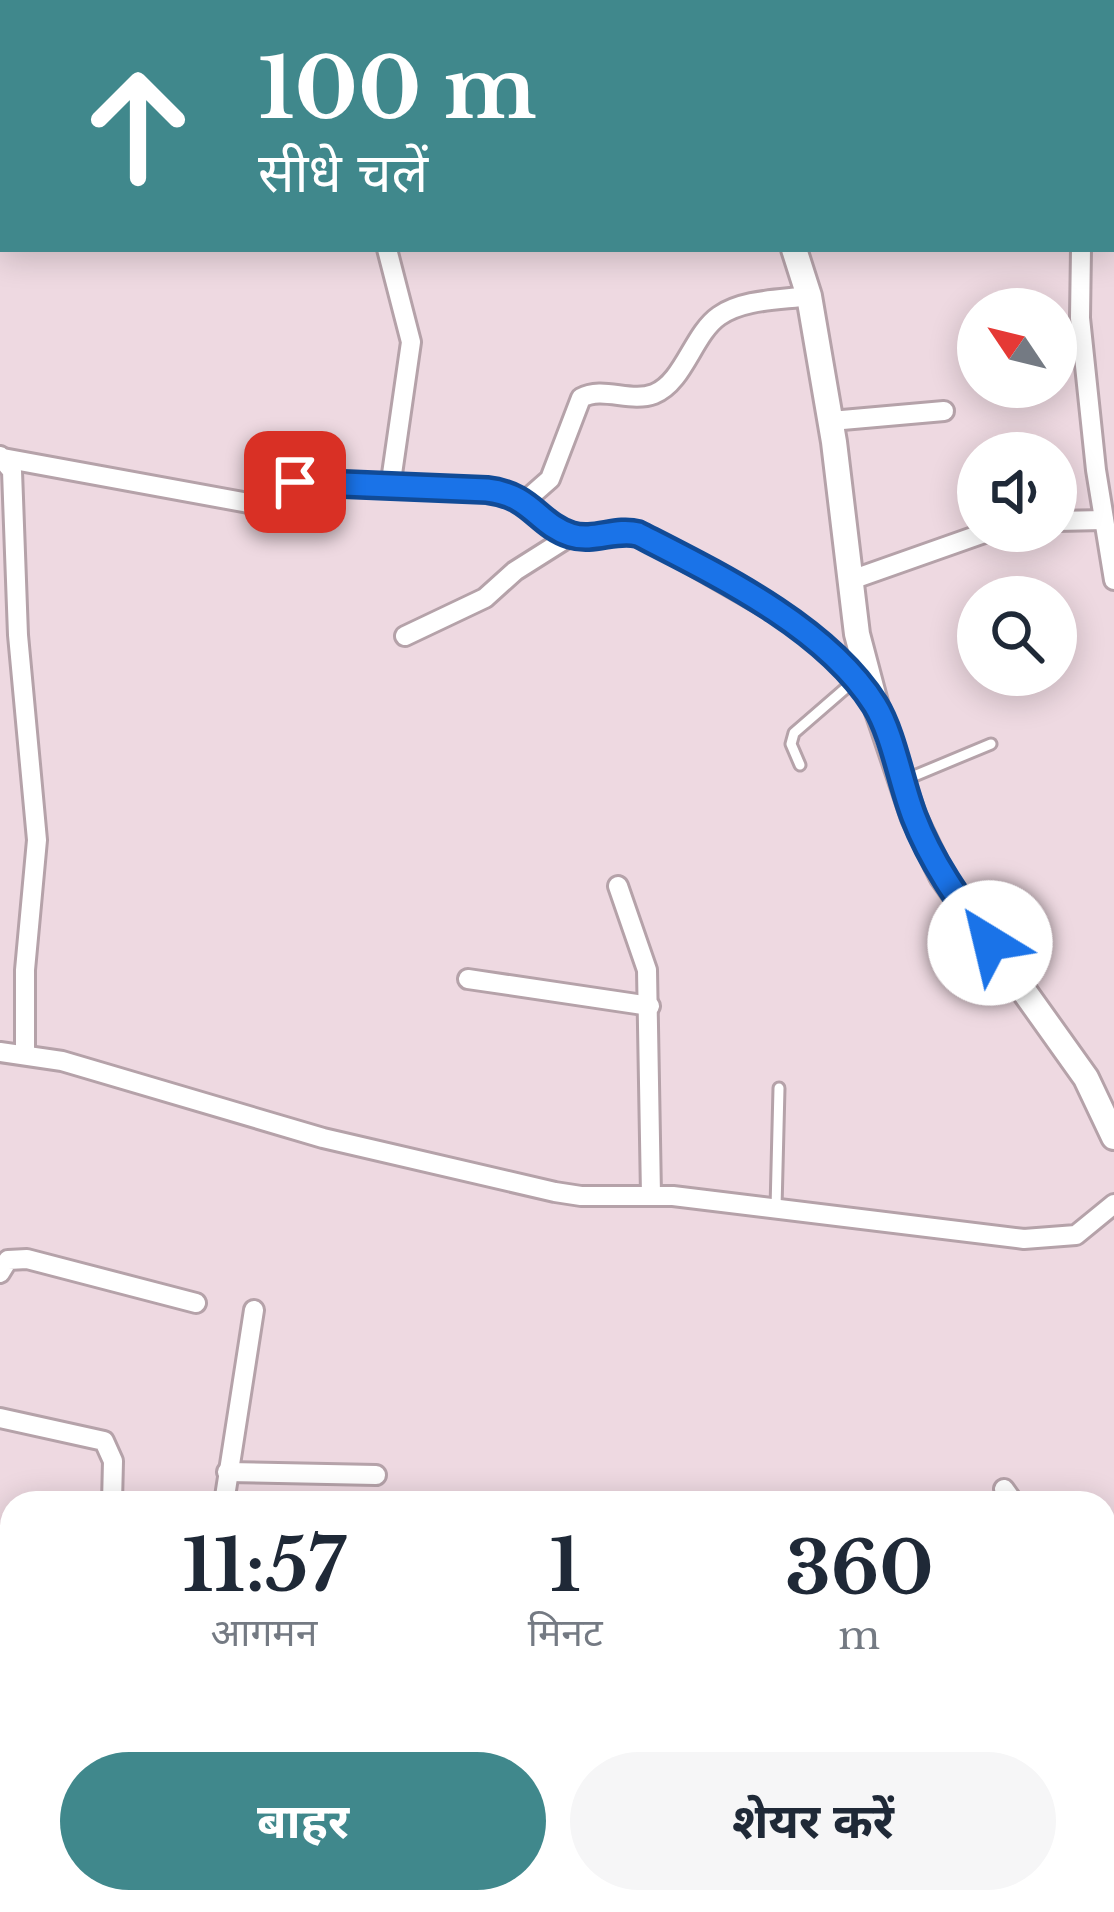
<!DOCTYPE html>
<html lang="hi">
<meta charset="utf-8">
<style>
:root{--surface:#fff;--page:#f6f6f7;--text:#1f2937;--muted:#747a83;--accent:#40888c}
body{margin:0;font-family:"Libre Baskerville","Noto Sans Devanagari",serif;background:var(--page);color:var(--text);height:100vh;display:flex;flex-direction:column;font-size:45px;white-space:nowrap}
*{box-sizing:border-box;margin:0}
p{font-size:39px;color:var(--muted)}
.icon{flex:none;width:66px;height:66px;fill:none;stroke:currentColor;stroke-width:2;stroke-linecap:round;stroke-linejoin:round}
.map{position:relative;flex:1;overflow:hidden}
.sheet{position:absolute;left:0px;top:1491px;width:1116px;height:423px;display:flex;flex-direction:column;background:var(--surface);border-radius:36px 36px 0 0;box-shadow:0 6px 30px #0003}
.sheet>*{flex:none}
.guide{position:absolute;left:0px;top:0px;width:1116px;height:252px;box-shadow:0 6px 30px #0003;background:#40888c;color:#fff;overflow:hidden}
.needle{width:78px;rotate:305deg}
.tools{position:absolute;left:957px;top:288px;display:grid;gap:24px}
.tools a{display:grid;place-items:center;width:120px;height:120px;border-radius:50%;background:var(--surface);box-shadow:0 6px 30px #0003;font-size:60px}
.pin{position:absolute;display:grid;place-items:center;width:102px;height:102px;color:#fff;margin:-51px;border-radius:24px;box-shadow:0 6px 18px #0006}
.me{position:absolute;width:132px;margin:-66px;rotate:324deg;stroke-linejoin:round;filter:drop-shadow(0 0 9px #0008)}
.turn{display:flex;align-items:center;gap:42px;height:252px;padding:0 60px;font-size:54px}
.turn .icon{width:156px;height:156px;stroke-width:2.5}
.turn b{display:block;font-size:84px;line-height:102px}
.eta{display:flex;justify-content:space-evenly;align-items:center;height:204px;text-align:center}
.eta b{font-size:72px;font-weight:700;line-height:84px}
.primary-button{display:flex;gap:24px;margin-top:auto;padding:24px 60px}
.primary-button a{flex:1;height:138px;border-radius:72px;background:var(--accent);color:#fff;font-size:48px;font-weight:700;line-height:138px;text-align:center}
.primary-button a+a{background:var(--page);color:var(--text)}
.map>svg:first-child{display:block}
</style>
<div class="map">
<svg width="1114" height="1912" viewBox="0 0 1114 1912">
<rect width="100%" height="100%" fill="#eed9e1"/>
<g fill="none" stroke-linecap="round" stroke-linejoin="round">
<defs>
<g id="lane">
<polyline points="800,765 791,744 794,733 854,681"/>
<polyline points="902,781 991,744"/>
<polyline points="776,1208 779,1088"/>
</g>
<g id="street">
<polyline points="215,0 218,3"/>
<polyline points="862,0 864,3"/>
<polyline points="463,3 466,0"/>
<polyline points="1113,22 1114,20"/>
<polyline points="1113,57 1114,58"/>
<polyline points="1113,125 1114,123"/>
<polyline points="387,249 411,342 390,488"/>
<polyline points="1081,249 1080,318 1096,470 1114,580"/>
<polyline points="831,421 944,411"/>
<polyline points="0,456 12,471 18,635 37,840 25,970 25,1053"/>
<polyline points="3,458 276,508"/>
<path d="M295,482L499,491C528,499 544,527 572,535C594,542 616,529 638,534L795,624L824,647L873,703"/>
<path d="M525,501L550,479L581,398C603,386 630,403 654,394C684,382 693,334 719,316C743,299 781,300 809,296"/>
<polyline points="1056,521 1104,520"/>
<polyline points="851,580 990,531"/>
<polyline points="405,636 485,598 515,571 572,535"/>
<polyline points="618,886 647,970 651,1195"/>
<polyline points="468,979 650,1006"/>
<polyline points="0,1052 62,1061 323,1138 555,1192 581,1196 673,1196 1024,1239 1076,1235 1114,1204"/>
<polyline points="0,1273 8,1260 27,1259 196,1303"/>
<polyline points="0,1418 104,1441 113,1461 112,1503"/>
<polyline points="227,1472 376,1475"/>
<polyline points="1004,1489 1014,1503"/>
<polyline points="224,1503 254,1310"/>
<polyline points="0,1674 12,1674"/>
<polyline points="1104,1872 1114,1876"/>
<polyline points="0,1884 12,1885"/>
<polyline points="184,1912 186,1902"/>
<polyline points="488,1912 490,1902"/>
<polyline points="754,1912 756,1902"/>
<polyline points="923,1912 924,1902"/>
<polyline points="995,1912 996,1902"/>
</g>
<g id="secondary">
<polyline points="699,0 702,3"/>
<polyline points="794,249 809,296 834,442 857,634 876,706 914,818 942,876 1086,1078 1114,1137"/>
</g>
</defs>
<use href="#lane" stroke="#b5a2a9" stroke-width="15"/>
<use href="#street" stroke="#b5a2a9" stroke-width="24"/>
<use href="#secondary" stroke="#b5a2a9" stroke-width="30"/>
<use href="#lane" stroke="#fff" stroke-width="9"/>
<use href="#street" stroke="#fff" stroke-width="18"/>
<use href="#secondary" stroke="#fff" stroke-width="24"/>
</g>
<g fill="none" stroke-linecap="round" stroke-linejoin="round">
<defs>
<path id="route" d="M295,482L487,490C532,495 537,524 571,535C594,542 616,528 638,534C718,575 826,627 875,705C893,734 901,784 914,817C932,864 961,903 990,943"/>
</defs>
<use href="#route" stroke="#114b97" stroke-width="30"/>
<use href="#route" stroke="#1a73e8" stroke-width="21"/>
</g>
</svg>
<div class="tools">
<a><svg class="needle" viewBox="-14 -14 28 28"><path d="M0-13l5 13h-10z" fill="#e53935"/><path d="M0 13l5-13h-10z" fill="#747a83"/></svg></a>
<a><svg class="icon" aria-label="sound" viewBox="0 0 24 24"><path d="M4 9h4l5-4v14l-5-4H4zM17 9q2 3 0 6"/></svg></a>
<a><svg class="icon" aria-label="search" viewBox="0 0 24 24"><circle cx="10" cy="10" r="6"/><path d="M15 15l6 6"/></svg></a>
</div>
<div class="pin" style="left:295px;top:482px;background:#d93025"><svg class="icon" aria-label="arrive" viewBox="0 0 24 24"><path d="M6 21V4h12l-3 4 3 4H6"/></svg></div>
<svg class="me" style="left:990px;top:943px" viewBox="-20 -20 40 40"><circle r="19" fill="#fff"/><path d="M0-13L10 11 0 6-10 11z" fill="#1a73e8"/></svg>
<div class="guide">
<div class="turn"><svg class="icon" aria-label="ahead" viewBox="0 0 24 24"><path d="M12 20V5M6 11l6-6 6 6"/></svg><div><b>100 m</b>सीधे चलें</div></div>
</div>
<section class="sheet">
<div class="eta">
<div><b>11:57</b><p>आगमन</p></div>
<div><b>1</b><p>मिनट</p></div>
<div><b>360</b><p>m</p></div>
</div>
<div class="primary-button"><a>बाहर</a><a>शेयर करें</a></div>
</section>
</div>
